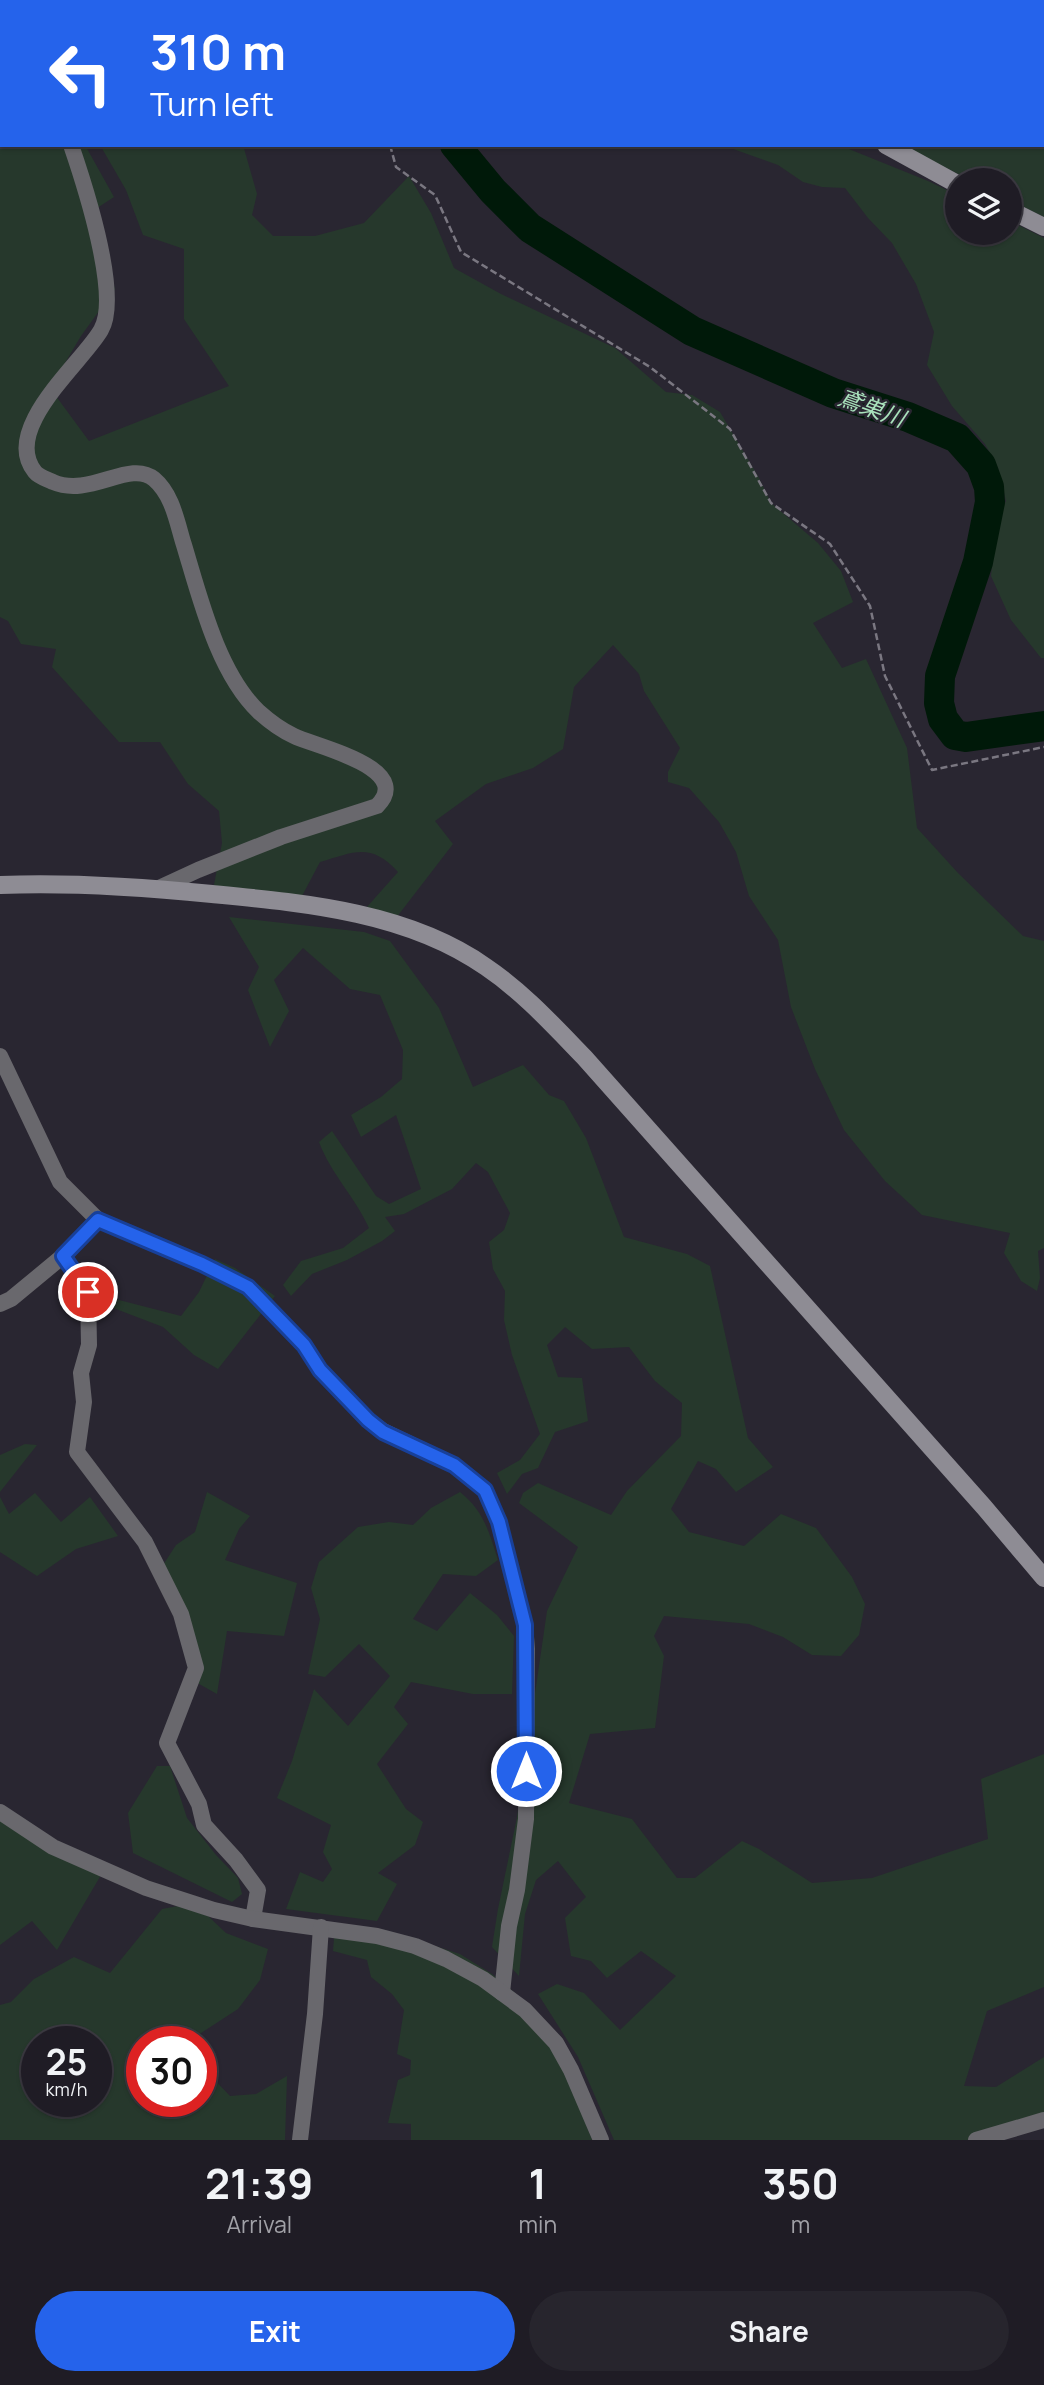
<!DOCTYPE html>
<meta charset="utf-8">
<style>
:root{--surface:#1f1c25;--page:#27252d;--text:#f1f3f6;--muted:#a1a1a7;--line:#3c3a42;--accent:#2563eb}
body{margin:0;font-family:Manrope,"Noto Sans JP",sans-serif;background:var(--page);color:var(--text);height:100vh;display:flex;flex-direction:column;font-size:26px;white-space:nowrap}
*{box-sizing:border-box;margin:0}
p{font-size:23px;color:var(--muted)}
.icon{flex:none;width:38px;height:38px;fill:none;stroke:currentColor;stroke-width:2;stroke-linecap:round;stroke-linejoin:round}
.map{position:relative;height:2140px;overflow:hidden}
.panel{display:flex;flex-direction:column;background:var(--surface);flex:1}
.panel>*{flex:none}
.banner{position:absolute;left:0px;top:0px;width:1045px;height:147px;box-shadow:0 2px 5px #0004,0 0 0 2px var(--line);background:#2563eb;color:#fff;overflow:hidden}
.buttons{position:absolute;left:945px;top:168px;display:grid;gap:14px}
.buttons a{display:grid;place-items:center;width:77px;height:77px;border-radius:50%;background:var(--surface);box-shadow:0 2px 5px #0004,0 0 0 2px var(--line);font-size:35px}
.speed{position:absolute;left:21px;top:2026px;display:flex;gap:14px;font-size:35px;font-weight:700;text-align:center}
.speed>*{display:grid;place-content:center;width:91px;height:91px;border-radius:50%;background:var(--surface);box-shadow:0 2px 5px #0004,0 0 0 2px var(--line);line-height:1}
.speed small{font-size:18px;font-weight:400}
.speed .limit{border:10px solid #d22;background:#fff;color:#111}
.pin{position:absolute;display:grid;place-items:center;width:60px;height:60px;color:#fff;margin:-30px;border:4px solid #fff;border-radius:50%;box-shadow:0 2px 7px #0007}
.me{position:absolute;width:77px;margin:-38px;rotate:0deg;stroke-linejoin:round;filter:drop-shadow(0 0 5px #0008)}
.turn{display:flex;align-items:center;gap:24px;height:147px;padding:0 35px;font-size:32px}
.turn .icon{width:91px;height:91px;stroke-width:2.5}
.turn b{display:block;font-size:49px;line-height:60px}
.eta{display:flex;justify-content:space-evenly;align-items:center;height:119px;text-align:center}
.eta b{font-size:42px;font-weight:700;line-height:49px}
.cta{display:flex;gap:14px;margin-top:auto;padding:14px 35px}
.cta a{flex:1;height:80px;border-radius:42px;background:var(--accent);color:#fff;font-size:28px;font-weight:700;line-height:80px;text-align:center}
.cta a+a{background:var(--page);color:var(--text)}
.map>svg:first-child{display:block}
</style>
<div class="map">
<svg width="1044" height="2140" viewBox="0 0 1044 2140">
<rect width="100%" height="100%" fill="#292631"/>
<g fill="#26382c" fill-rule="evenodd">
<polygon points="747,0 1044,0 1044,217 1010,200 1010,180 970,180 901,145 1043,145 1043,2 749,2"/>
<path d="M0,119H2V145H85L114,197L88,214L115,289L81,336L50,388L89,441L229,386L184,319V249L143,235L126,190L100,145H243L257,194L252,215L273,236H315L364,223L409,176L431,213L454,268L501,294L615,348L666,392L692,395L720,412L759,478L771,503L818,543L841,571L853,602L813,623L842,668L866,659L907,748L917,828L958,873L1023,936L1044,941V1248L1038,1251L1040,1278L1037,1291L1021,1281L1004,1253L1010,1233L922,1215L885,1181L844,1130L815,1069L791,1007L778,940L749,896L736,852L719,822L689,788L668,782V772L680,748L644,691L639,674L613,645L574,687L563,749L533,768L486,784L435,821L453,844L393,922L366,908L398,872C371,842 354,852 320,862L302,896L213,890L222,843L219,811L188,784L160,742H119L52,667L56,649L21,644L8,621L0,617Z"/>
<polygon points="722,145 839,145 928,181 957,195 957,233 1010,233 1010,221 1044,238 1044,658 1041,658 1011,620 991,576 997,521 1006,501 998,468 985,444 952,406 927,365 934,332 916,284 892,243 868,218 845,188 822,187 803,182 778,165"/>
<path d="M229,917L364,932L390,941L439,1008L473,1087L523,1065L549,1095L564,1101L586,1138L624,1237L687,1254L710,1266L748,1438L773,1467L736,1492L716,1469L698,1461L671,1509L689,1532L744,1546L781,1514L816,1528L852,1577L865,1604L859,1635L841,1656L812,1655L783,1637L749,1624L664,1616L654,1636L664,1656L655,1728L590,1734L569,1803L632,1819L677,1878H695L742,1841L759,1849L812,1883L872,1878L988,1839L981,1779L1044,1754V1987L987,2011L964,2086L996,2087L1044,2057V2120L980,2134L968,2140H614L578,2057L538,1994L557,1984L584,1993L620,2030L676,1976L641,1951L607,1978L591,1961L571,1956L565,1918L586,1897L558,1861L536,1880L525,1914L519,1976L492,1947L498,1909L517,1817L547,1611L578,1547L519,1503L523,1493L538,1483L611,1515L627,1491L681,1436L682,1403L655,1381L629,1347L592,1349L565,1327L547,1345L558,1377L582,1378L588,1421L555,1432L538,1468L522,1474L507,1494L497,1473L520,1460L540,1434L512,1355L504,1320L505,1291L493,1269L489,1242L504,1230L510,1213L488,1172L476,1163L452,1189L404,1214L385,1217L395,1231L382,1241L347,1260L312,1274L291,1296L283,1285L301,1261L343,1248L369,1228C355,1197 331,1174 319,1142L332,1131L376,1196L389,1204L421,1189L396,1115L361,1137L351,1115L381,1097L402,1079L403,1050L380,995L350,989L303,948L274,980L289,1011L270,1047L248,990L259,967Z"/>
<polygon points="215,1259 235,1268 275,1296 218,1369 194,1355 163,1327 95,1301 88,1292 181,1316 199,1292"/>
<polygon points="25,1444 37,1445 0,1492 0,1455"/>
<polygon points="207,1492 250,1516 239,1529 225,1560 297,1583 284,1636 227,1631 217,1694 192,1680 163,1565 176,1545 195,1532"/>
<path d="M460,1492C484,1511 489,1532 498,1560L476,1576L443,1574L413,1619L437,1631L470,1593L497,1615L514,1636L512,1694H473L411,1682L394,1707L408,1724L377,1764L406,1809L423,1822L415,1845L378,1873L397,1884L377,1921L286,1909L300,1872L323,1882L332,1869L323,1852L331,1825L277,1798L292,1761L314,1689L348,1726L390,1676L359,1644L325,1677L308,1674L320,1619L311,1588L319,1562L358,1527L389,1522L413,1525L431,1508Z"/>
<polygon points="35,1493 61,1522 90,1497 118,1536 76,1549 37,1576 0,1552 0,1497 9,1514"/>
<polygon points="157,1766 170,1766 187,1818 216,1855 238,1878 242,1894 232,1902 133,1853 128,1813"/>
<polygon points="0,1814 101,1875 57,1950 32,1921 0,1945"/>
<path d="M178,1906L208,1916L226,1933L268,1949L260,1980L238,2009L195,2037L196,2042H142V2102H201V2055L208,2073L230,2096L256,2094L287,2076L285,2140H0V2005L11,2002L34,1979L74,1957L110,1973L162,1909ZM37,2042H96V2102H37Z"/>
<polygon points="407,1937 460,1954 492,1974 521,1998 569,2078 592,2140 411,2140 411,2124 388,2123 398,2080 410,2075 411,2060 397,2054 404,2010 392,1994 371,1977 367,1960 333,1951 334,1938"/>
</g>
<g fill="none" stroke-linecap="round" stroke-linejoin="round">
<g stroke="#001909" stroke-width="30">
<polyline points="415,2 416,0"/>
<polyline points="455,145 493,191 530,228 692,331 833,393 908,417 957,438 981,465 989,487 990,502 978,562 940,676 939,703 943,719 955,735 966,737 1044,726"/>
</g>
<g stroke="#7a7781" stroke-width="2.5" stroke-dasharray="7 3.5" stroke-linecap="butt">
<polyline points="0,10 2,13"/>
<polyline points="390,145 396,167 435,195 461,252 650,367 730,429 771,503 830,544 870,606 885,676 932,770 1044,747"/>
</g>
<g stroke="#69686d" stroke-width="16">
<polyline points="479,2 480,0"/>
<path d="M71,145C84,183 121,296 101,330C83,362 0,429 35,472C39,477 47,479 53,482C90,498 130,459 154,479C173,495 177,523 184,545C200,598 218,673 259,712C269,721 281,730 294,736C317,747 415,768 377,806L281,837L198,870L159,888"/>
<polyline points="0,1056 60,1182 98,1220 202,1264 248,1287 304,1345 320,1370 368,1420 383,1431 454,1465 485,1490 499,1522 525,1625 527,1649 526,1819 517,1890 509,1926 502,1993"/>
<polyline points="63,1256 88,1292 89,1345 81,1373 84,1402 77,1452 145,1542 181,1614 196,1668 167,1743 199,1804 204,1825 236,1860 258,1890 253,1919"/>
<polyline points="0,1304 11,1299 63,1256 98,1220"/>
<polyline points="0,1812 53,1847 146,1888 214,1910 253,1919 377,1936 415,1946 446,1959 483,1979 525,2010 556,2043 571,2070 601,2140"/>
<polyline points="300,2140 315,2014 321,1927"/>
<polyline points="976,2140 1044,2120"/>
</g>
<g stroke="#8e8c94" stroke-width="18">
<polyline points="0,92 2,93"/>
<polyline points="886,145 957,184"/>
<polyline points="1010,210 1044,227"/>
<path d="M0,885C70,882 142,887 212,894C305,903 408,912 486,967C523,992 553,1025 584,1057L984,1507L1044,1578"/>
</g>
</g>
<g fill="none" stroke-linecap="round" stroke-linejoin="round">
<defs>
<polyline id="route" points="88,1292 63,1256 98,1220 202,1264 248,1287 304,1345 320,1370 368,1420 383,1432 454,1465 485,1490 499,1522 525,1625 526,1771"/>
</defs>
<use href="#route" stroke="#184099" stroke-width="18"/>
<use href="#route" stroke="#2563eb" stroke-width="12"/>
</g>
<g text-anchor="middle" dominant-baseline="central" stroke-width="5" stroke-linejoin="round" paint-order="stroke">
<g font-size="23" font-style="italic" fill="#a9e2bc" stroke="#292631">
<text transform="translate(872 407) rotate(20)">鳶巣川</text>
</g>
</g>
</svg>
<div class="buttons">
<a><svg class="icon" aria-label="layers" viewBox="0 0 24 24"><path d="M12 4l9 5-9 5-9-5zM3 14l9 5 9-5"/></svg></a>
</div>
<div class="speed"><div>25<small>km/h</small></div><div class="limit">30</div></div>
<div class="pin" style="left:88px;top:1292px;background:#d93025"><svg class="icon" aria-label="arrive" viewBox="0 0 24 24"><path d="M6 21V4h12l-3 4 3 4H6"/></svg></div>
<svg class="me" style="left:526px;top:1771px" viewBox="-20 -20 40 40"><circle r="17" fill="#2563eb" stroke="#fff" stroke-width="3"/><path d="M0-11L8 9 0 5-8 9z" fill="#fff"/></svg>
<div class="banner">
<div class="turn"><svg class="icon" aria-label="left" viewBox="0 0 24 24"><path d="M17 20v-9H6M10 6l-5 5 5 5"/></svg><div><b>310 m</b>Turn left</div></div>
</div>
</div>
<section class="panel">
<div class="eta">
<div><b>21:39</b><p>Arrival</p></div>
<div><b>1</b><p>min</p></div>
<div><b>350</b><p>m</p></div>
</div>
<div class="cta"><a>Exit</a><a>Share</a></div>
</section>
